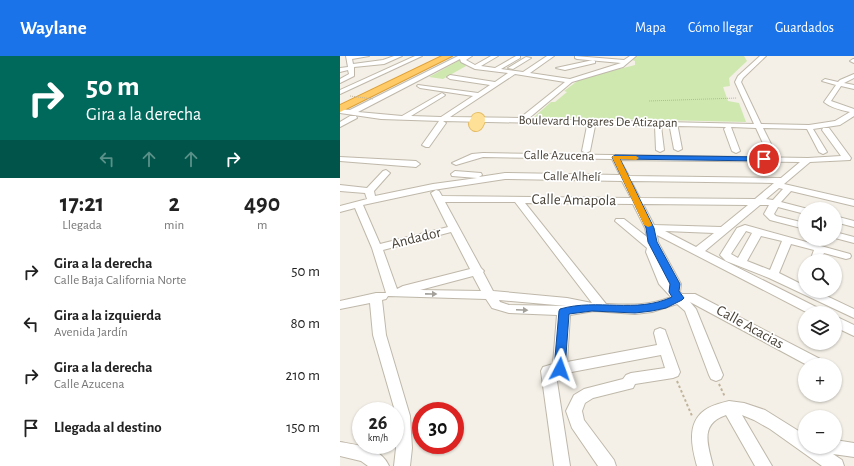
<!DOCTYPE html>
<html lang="es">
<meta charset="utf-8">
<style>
:root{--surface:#fff;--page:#f6f6f6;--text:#222;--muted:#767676;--accent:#1a73e8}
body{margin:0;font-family:"Alegreya Sans",sans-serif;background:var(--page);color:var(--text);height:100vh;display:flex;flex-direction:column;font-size:15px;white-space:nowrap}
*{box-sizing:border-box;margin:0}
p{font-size:13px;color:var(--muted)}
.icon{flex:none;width:22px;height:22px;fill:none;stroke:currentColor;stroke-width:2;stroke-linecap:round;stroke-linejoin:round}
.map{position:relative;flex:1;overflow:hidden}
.details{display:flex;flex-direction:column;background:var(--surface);width:340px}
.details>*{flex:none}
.banner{background:#00695c;color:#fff;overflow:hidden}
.fabs{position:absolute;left:458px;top:146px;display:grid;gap:8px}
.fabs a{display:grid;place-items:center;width:44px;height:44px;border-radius:50%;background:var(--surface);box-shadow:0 1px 3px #0004;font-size:20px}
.speed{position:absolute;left:12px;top:346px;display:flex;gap:8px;font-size:20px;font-weight:700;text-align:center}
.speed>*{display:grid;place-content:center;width:52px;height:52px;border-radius:50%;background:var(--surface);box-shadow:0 1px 3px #0004;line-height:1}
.speed small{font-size:10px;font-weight:400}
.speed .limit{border:6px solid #d22;background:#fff;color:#111}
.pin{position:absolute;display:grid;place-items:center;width:34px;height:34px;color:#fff;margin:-17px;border:2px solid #fff;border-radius:50%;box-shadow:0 1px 4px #0007}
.me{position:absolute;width:44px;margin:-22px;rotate:4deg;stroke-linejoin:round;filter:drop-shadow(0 0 3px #0008)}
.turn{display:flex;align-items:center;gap:14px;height:84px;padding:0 20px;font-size:18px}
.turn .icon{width:52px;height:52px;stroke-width:2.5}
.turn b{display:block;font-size:28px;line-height:34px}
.lanes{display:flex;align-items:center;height:38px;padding:0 20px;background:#0003;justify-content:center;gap:20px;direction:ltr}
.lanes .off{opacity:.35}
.eta{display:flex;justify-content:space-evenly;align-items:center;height:68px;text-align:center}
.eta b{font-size:24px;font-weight:600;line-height:28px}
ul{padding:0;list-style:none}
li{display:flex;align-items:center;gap:12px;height:52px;padding:0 20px}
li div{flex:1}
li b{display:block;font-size:15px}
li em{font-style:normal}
header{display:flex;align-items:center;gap:24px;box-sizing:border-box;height:56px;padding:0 20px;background:var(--accent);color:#fff}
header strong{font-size:19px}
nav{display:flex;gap:22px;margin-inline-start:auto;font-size:14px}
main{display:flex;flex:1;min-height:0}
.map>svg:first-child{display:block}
</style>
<header>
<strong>Waylane</strong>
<nav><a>Mapa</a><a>Cómo llegar</a><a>Guardados</a></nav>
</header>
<main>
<section class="details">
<div class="banner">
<div class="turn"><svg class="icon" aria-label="right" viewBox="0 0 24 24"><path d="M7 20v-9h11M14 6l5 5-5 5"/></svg><div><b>50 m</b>Gira a la derecha</div></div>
<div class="lanes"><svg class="icon off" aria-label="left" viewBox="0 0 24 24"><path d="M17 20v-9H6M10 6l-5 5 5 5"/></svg><svg class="icon off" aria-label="ahead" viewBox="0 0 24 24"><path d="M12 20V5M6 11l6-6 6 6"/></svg><svg class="icon off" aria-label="ahead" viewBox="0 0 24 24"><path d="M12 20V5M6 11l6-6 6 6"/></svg><svg class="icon" aria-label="right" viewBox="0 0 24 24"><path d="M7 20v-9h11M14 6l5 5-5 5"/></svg></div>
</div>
<div class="eta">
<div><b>17:21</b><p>Llegada</p></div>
<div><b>2</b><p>min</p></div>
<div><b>490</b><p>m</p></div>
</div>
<ul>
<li><svg class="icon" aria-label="right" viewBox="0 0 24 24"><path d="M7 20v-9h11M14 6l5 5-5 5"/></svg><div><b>Gira a la derecha</b><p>Calle Baja California Norte</p></div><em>50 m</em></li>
<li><svg class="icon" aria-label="left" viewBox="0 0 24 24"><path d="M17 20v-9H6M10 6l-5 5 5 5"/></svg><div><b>Gira a la izquierda</b><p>Avenida Jardín</p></div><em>80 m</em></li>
<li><svg class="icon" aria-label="right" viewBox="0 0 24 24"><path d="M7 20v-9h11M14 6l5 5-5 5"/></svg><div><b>Gira a la derecha</b><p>Calle Azucena</p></div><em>210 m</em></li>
<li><svg class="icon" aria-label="arrive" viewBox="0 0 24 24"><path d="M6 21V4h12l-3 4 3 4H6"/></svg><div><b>Llegada al destino</b></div><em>150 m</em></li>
</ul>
</section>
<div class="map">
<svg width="514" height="410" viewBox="0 0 514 410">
<rect width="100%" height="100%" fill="#f4f0e7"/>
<g fill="#cfe8b0">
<polygon points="296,0 404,0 407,5 389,22 390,30 383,31 388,45 399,47 406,66 194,61 211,46 215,46 227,36 224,35 240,23 295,9 295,5 292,4"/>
<polygon points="120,4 126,10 103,23 89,21"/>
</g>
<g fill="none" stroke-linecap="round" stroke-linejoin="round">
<defs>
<g id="minor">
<polygon points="6,0 29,0 12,3 13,8 43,4 54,0 62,0 44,8 14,11 14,20 0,27 0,23 9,18 8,14 0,16 0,12 8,11"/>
<polygon points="75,0 82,0 0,38 0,34"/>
<path d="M118,0H132L126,4L135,9L151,0H158L141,10L155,12L176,0H180V2L161,13L183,16L207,0H214L190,17L230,23L281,7L237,3L235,2V0L284,4L290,0H296L283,11L232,26L188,63L414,68L395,26L398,20L420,0H426L403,22L401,26L421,68L469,69L495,65L510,56C501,54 491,52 484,46L496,29L482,25L485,23L498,26L500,24L514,18V22L504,27L514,29V33L501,30L491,45L514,53V60L500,69L473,73L487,96L483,98L479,96L467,73L423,72L434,94L430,96L426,94L416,72L391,71L400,95L396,97L392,95L384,73L386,71L336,70L338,72L342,93L338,95L334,93L330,72L333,70H321L324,94L320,96L316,94L315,70L253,68L255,70L250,95L246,97L242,95L247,70L249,68L103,65L106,67L89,91H86L82,89L99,65H101L41,63L0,57V53L10,54ZM120,3L121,6L135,13L168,17L155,26L110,19L107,21L110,23L150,29L138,37L78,29L77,30L80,32L133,40L101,61L71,60L104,40L105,39L102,37L62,60L18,56ZM175,18L225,26L180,62L110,61Z"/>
<polygon points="186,1 191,2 173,13 168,12"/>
<polygon points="513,3 514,3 514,7 510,5"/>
<polygon points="253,4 255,5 255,7 225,14 216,12"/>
<polygon points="10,60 16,60 17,62 0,71 0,66"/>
<path d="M483,72H489L511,102L510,104L470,106L444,128L514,144V150L451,135L441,146L468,153H465V158L438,151L434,158L436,160L465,167V173L430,164L424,158L429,149H420L365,195L482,254L484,257H468L317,179L318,186L341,228L340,236L342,238H355L484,305L486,309H467L350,246L356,253L383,319L381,323L376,325L371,323L369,319L345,255L337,248L312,256L295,258L254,255L230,259L227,306L317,289L314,277L315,274L320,272L325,274L326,277L340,316L338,320L333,322L295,328L293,332L253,342L245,347L242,355L244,364L274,404L276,410H258L232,372L226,355L234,339L244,333L283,323L286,319L291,317L325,312L321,299L216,319L230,410H214L201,315L203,311L213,308L217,259L169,257L152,252L146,243L48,240L46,243L42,244L46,279L70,360L72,392L70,410H54L56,392L55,355L33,279L30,247L0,253V245L36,237H46L32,192L15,152L0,156V150L27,143L25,137L0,135V129L27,132L43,115L46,114L50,117L34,135L35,140L93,128L137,122L112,120L111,118L115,115L141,117L142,119L139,121L165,117L280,119L272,103L143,101L116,109L112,107L132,98L143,97L468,102L501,100L482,74ZM280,104L460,106L441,122L289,120ZM165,123L282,125L291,142L102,140L99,135L96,134L91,137L108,171L40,188L23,149L93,134ZM291,125L434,127L415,143L300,142ZM439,132L443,133L433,144L426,143ZM105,146H175L252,247L227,242L153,235L143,216L144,215L141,212ZM185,147L293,148L305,172L307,181L284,163H276L275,165L307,192L306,196L319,228L331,241C309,250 290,249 266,248ZM303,148L408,149L381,171L314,169ZM325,175L374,177L356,191ZM111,176L130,213L63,230L57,233L43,194ZM133,220L141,235L80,234ZM159,244L227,250L169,249L160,246Z"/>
<polygon points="0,101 76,105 80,108 76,111 0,105"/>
<polygon points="495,160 514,165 514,171 495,166"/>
<path d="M405,169L510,198L511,200L510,202L506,203L484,197L480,205H470L474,194L451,188L439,217L465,230V235H476L514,253V262L429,222L386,205L380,199L397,172ZM406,175L412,177L398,202L391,198ZM421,180L442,185L430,214L407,205Z"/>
<polygon points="495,176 514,181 514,187 495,182"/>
<polygon points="495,260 514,269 514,280 495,271"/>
<path d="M389,345L404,347L425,354L465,379V391H482L486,394L485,391H495V384L514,387V401L493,398L502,404L504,410H482L430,373L414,364L402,359L432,410H415L386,359C359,368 368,389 373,410H357C352,392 346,367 365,354C372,349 381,347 389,345Z"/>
<path d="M0,386C17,389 41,391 49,410H28L21,405L0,400Z"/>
</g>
<polyline id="major" points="136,68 138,64"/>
<polygon id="highway" points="102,0 112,0 0,56 0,49"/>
</defs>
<use href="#minor" stroke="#bfb8aa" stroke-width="2"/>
<use href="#major" stroke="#e4bd65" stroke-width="16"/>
<use href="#highway" stroke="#de9f37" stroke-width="2"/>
<polyline stroke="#c1b39b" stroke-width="1" stroke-dasharray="1 1" stroke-linecap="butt" points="309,45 397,42"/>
<g stroke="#c1b39b" stroke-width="2" stroke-dasharray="2.5 2.5" stroke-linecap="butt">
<polyline points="337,325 352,360"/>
<polyline points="379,328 385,341"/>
</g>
<use href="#minor" fill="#fff" fill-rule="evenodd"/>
<use href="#major" stroke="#fee096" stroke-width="14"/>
<use href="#highway" fill="#fecb68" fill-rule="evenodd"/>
<polyline stroke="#c1b39b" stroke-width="1" stroke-dasharray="1 1" stroke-linecap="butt" points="10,40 33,43"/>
</g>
<defs><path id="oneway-solid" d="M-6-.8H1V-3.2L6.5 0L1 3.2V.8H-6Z"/></defs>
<g fill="#a3a09a">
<use href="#oneway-solid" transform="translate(91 238) rotate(1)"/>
<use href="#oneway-solid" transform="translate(182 254) rotate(2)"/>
</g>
<path fill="#1a73e8" stroke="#114b97" d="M275,99L424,101L427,103L424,105L280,103L314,172L317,186L340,228L339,235L344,242L342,244L326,252L312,255L295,257L252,255L229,258L225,313L224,316L220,317L216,316L214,313L219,255L220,253C258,242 295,258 332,241L329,236L330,228L308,186L306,172L272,101Z"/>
<polygon fill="#f59e0b" points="273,100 296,100 299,102 296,104 280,103 312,169 311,170 308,171 304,169 272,101"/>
<g text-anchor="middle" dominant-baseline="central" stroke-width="3.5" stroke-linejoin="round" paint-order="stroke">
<g font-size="13" fill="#474036" stroke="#fff">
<text transform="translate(258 66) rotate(1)">Boulevard Hogares De Atizapan</text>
<text transform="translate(219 100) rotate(1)">Calle Azucena</text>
<text transform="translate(232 121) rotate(1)">Calle Alhelí</text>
</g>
<g font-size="15" fill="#474036" stroke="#fff">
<text transform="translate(234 144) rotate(1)">Calle Amapola</text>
<text transform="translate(76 182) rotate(-14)">Andador</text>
<text transform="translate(410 271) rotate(29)">Calle Acacias</text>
</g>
</g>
</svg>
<div class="fabs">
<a><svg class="icon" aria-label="sound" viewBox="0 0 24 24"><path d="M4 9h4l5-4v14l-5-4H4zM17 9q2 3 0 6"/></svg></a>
<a><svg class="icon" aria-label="search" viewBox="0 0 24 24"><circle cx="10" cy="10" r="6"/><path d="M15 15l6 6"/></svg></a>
<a><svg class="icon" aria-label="layers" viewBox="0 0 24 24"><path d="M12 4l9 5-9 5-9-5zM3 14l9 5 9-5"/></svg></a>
<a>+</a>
<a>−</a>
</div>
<div class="speed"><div>26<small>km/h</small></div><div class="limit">30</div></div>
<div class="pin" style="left:424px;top:103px;background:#d93025"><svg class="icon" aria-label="arrive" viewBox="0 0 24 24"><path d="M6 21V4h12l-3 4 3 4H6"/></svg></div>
<svg class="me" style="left:220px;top:313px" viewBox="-20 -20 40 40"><path d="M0-17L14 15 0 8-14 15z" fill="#1a73e8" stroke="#fff" stroke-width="4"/></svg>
</div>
</main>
